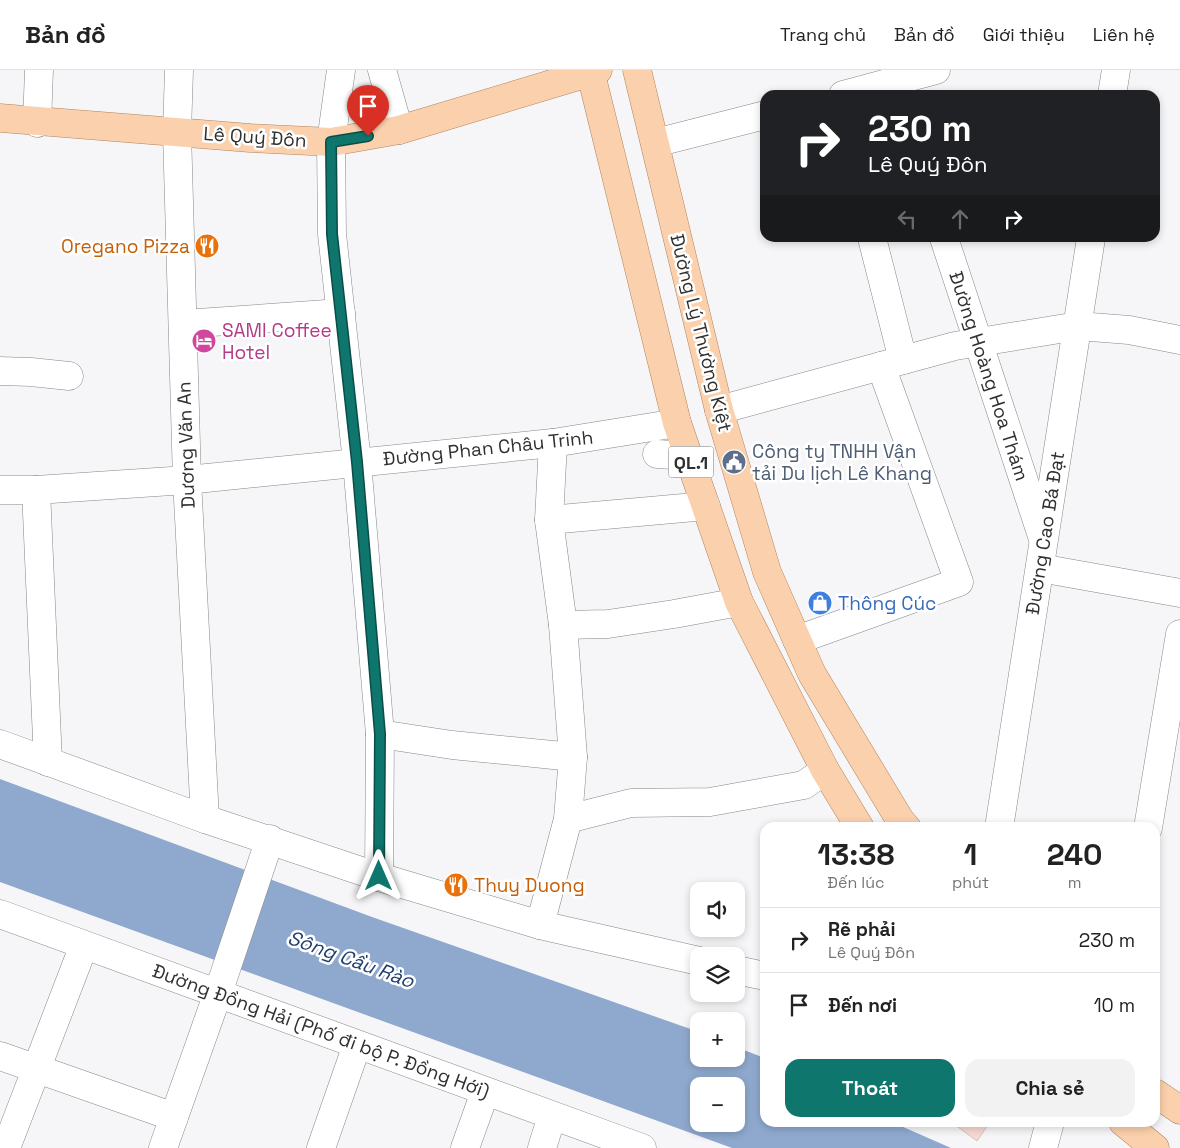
<!DOCTYPE html>
<html lang="vi">
<meta charset="utf-8">
<style>
:root{--surface:#fff;--page:#f2f2f2;--text:#222;--muted:#767676;--line:#e0e0e0;--accent:#0f766e}
body{margin:0;font-family:"Space Grotesk",sans-serif;background:var(--page);color:var(--text);height:100vh;display:flex;flex-direction:column;font-size:19px;white-space:nowrap}
*{box-sizing:border-box;margin:0}
p{font-size:16px;color:var(--muted)}
.icon{flex:none;width:28px;height:28px;fill:none;stroke:currentColor;stroke-width:2;stroke-linecap:round;stroke-linejoin:round}
.map{position:relative;flex:1;overflow:hidden}
.drawer{position:absolute;left:760px;top:752px;width:400px;height:305px;display:flex;flex-direction:column;background:var(--surface);border-radius:15px;box-shadow:0 2px 8px #0003}
.drawer>*{flex:none}
.banner{position:absolute;left:760px;top:20px;width:400px;height:152px;border-radius:15px;box-shadow:0 2px 8px #0003;background:#202124;color:#fff;overflow:hidden}
.controls{position:absolute;left:690px;top:812px;display:grid;gap:10px}
.controls a{display:grid;place-items:center;width:55px;height:55px;border-radius:10px;background:var(--surface);box-shadow:0 2px 8px #0003;font-size:25px}
.pin{position:absolute;display:grid;place-items:center;width:42px;height:42px;color:#fff;margin:-51px -21px;border-radius:50% 50% 50% 0;rotate:-45deg;box-shadow:0 0 5px #0007}
.pin .icon{rotate:45deg}
.me{position:absolute;width:55px;margin:-28px;rotate:0deg;stroke-linejoin:round;filter:drop-shadow(0 0 4px #0008)}
.turn{display:flex;align-items:center;gap:18px;height:105px;padding:0 25px;font-size:22px}
.turn .icon{width:65px;height:65px;stroke-width:2.5}
.turn b{display:block;font-size:35px;line-height:42px}
.lanes{display:flex;align-items:center;height:48px;padding:0 25px;background:#0003;justify-content:center;gap:25px;direction:ltr}
.lanes .off{opacity:.35}
.eta{display:flex;justify-content:space-evenly;align-items:center;height:85px;text-align:center}
.eta b{font-size:30px;font-weight:700;line-height:35px}
.cta{display:flex;gap:10px;margin-top:auto;padding:10px 25px}
.cta a{flex:1;height:58px;border-radius:15px;background:var(--accent);color:#fff;font-size:20px;font-weight:700;line-height:58px;text-align:center}
.cta a+a{background:var(--page);color:var(--text)}
ul{padding:0;list-style:none}
li{display:flex;align-items:center;gap:15px;height:65px;padding:0 25px;border-top:1px solid var(--line)}
li div{flex:1}
li b{display:block;font-size:19px}
li em{font-style:normal}
header{display:flex;align-items:center;gap:30px;box-sizing:border-box;height:70px;padding:0 25px;background:var(--surface);border-bottom:1px solid var(--line)}
header strong{font-size:24px}
nav{display:flex;gap:28px;margin-inline-start:auto;font-size:18px}
.map>svg:first-child{display:block}
</style>
<header>
<strong>Bản đồ</strong>
<nav><a>Trang chủ</a><a>Bản đồ</a><a>Giới thiệu</a><a>Liên hệ</a></nav>
</header>
<div class="map">
<svg width="1180" height="1078" viewBox="0 0 1180 1078">
<rect width="100%" height="100%" fill="#f6f6f8"/>
<path fill="#8fa9ce" fill-rule="evenodd" d="M0,709L372,847L699,962V989H736V977L762,987L765,989V1052L894,1053L951,1078H732L0,812ZM699,1016H736V1054H699Z"/>
<polygon fill="#f8d9d3" stroke="#cac8c7" points="951,1052 990,1052 977,1071"/>
<g fill="none" stroke-linecap="round" stroke-linejoin="round">
<defs>
<g id="minor">
<polyline points="179,0 177,62 187,410 205,749"/>
<polyline points="341,0 331,72 332,164 357,392 380,664 379,807"/>
<polyline points="382,0 399,60"/>
<polyline points="843,25 936,0"/>
<polyline points="1112,25 1116,0"/>
<polyline points="37,53 39,0"/>
<polyline points="655,73 765,45"/>
<polyline points="872,168 903,290"/>
<polyline points="944,168 1043,469"/>
<polyline points="183,254 341,243"/>
<polyline points="0,301 31,302 69,306"/>
<polyline points="719,340 955,276 1078,256 1129,260 1180,270"/>
<polyline points="657,384 689,386"/>
<polyline points="0,420 36,420 187,410 553,373 677,353"/>
<polyline points="36,420 48,692"/>
<polyline points="549,450 706,436"/>
<polyline points="1040,498 1180,523"/>
<polyline points="563,555 608,554 674,544 739,532"/>
<polyline points="797,570 959,512 881,296"/>
<polyline points="380,664 452,675 573,687"/>
<polyline points="0,674 205,749 379,807 540,855 699,891"/>
<polyline points="568,749 631,733 710,732 804,715 825,700"/>
<polyline points="999,758 1091,168"/>
<polyline points="1148,758 1180,564"/>
<polyline points="0,844 642,1078"/>
<polyline points="540,855 568,749 573,687 563,555 549,450 553,373"/>
<polyline points="736,900 765,906"/>
<polyline points="0,986 174,1047"/>
<polyline points="6,1078 84,875"/>
<polyline points="163,1078 218,923 270,769"/>
<polyline points="321,1078 357,975"/>
<polyline points="465,1078 485,1022"/>
<polyline points="542,1078 552,1046"/>
<polyline points="1043,1078 1050,1052"/>
</g>
<g id="major">
<polyline points="590,0 677,353 739,532 825,700 860,758"/>
<polyline points="637,0 719,340 767,502 812,604 900,750 907,758"/>
<polyline points="0,48 250,68 331,72 399,60 598,0"/>
<polyline points="1155,1023 1180,1040"/>
<polyline points="1123,1052 1155,1078"/>
</g>
</defs>
<use href="#minor" stroke="#868788" stroke-width="29"/>
<use href="#major" stroke="#b2845d" stroke-width="29"/>
<use href="#minor" stroke="#fff" stroke-width="28"/>
<use href="#major" stroke="#fbd0ac" stroke-width="28"/>
</g>
<g fill="none" stroke-linecap="round" stroke-linejoin="round">
<defs>
<polyline id="route" points="368,66 331,72 332,164 357,392 380,664 379,806"/>
</defs>
<use href="#route" stroke="#0a4d48" stroke-width="12"/>
<use href="#route" stroke="#0f766e" stroke-width="9"/>
</g>
<defs>
<symbol id="restaurant-disc" viewBox="-11 -11 22 22"><circle r="9.5" fill="#e8710a" stroke="#fff"/><path d="M-5-6h1v4h1v-4h1v4h1v-4h1v5L-1.5 .5V6h-2V.5L-5-1ZM5-6V6H3V1.5H1.5Q1.5-4 5-6Z" fill="#fff"/></symbol>
<symbol id="hotel-disc" viewBox="-11 -11 22 22"><circle r="9.5" fill="#d1479c" stroke="#fff"/><path d="M-6-4.5h1.5V1H6V5H4.5V3h-9V5H-6ZM-4 0a1.8 1.8 0 1 1 3.6 0ZM.5 0V-2.5h3Q6-2.5 6 0Z" fill="#fff"/></symbol>
<symbol id="civic-disc" viewBox="-11 -11 22 22"><circle r="9.5" fill="#5c6f8a" stroke="#fff"/><path d="M-.6-6.5H3V-4.5H.6V-3L4-1V1h2V6H-6V1h2V-1L-.6-3ZM-1.2 2.5V6h2.4V2.5Z" fill="#fff"/></symbol>
<symbol id="shop-disc" viewBox="-11 -11 22 22"><circle r="9.5" fill="#3f7fe0" stroke="#fff"/><path d="M-5-2.5h2.3a2.7 3.5 0 0 1 5.4 0H5L5.5 6h-11ZM-1.5-2.5h3a1.5 2.3 0 0 0-3 0Z" fill="#fff"/></symbol>
</defs>
<g fill-rule="evenodd">
<use href="#restaurant-disc" x="193" y="162" width="28" height="28"/>
<use href="#hotel-disc" x="190" y="257" width="28" height="28"/>
<use href="#civic-disc" x="720" y="378" width="28" height="28"/>
<use href="#shop-disc" x="806" y="519" width="28" height="28"/>
<use href="#restaurant-disc" x="442" y="801" width="28" height="28"/>
</g>
<g text-anchor="middle" dominant-baseline="central" stroke-width="5" stroke-linejoin="round" paint-order="stroke">
<rect fill="#fff" stroke="#6d6e6e" stroke-width="1" x="668.5" y="376.5" width="45" height="31" rx="4"/>
<g font-size="18" font-weight="bold" fill="#2f3030">
<text x="691" y="392">QL.1</text>
</g>
<g font-size="19" fill="#2f3030" stroke="#fff">
<text transform="translate(255 67) rotate(4)">Lê Quý Đôn</text>
<text transform="translate(701 263) rotate(76)">Đường Lý Thường Kiệt</text>
<text transform="translate(989 306) rotate(72)">Đường Hoàng Hoa Thám</text>
<text transform="translate(186 375) rotate(-92)">Dương Văn An</text>
<text transform="translate(488 378) rotate(-6)">Đường Phan Châu Trinh</text>
<text transform="translate(1045 463) rotate(-81)">Đường Cao Bá Đạt</text>
<text transform="translate(321 961) rotate(20)">Đường Đồng Hải (Phố đi bộ P. Đồng Hới)</text>
</g>
<g font-size="19" fill="#c56008" stroke="#fff" text-anchor="end">
<text x="190" y="176">Oregano Pizza</text>
<text x="474" y="815" text-anchor="start">Thuy Duong</text>
</g>
<g font-size="19" fill="#b23c85" stroke="#fff" text-anchor="start">
<text x="222" y="260">SAMI Coffee<tspan x="222" dy="22">Hotel</tspan></text>
</g>
<g font-size="19" fill="#4e5e75" stroke="#fff" text-anchor="start">
<text x="752" y="381">Công ty TNHH Vận<tspan x="752" dy="22">tải Du lịch Lê Khang</tspan></text>
</g>
<g font-size="19" fill="#366cbe" stroke="#fff" text-anchor="start">
<text x="838" y="533">Thông Cúc</text>
</g>
<g font-size="20" font-style="italic" fill="#1f406f" stroke="#fff">
<text transform="translate(351 889) rotate(20)">Sông Cầu Rào</text>
</g>
</g>
</svg>
<div class="controls">
<a><svg class="icon" aria-label="sound" viewBox="0 0 24 24"><path d="M4 9h4l5-4v14l-5-4H4zM17 9q2 3 0 6"/></svg></a>
<a><svg class="icon" aria-label="layers" viewBox="0 0 24 24"><path d="M12 4l9 5-9 5-9-5zM3 14l9 5 9-5"/></svg></a>
<a>+</a>
<a>−</a>
</div>
<div class="pin" style="left:368px;top:66px;background:#d93025"><svg class="icon" aria-label="arrive" viewBox="0 0 24 24"><path d="M6 21V4h12l-3 4 3 4H6"/></svg></div>
<svg class="me" style="left:379px;top:806px" viewBox="-20 -20 40 40"><path d="M0-17L14 15 0 8-14 15z" fill="#0f766e" stroke="#fff" stroke-width="4"/></svg>
<div class="banner">
<div class="turn"><svg class="icon" aria-label="right" viewBox="0 0 24 24"><path d="M7 20v-9h11M14 6l5 5-5 5"/></svg><div><b>230 m</b>Lê Quý Đôn</div></div>
<div class="lanes"><svg class="icon off" aria-label="left" viewBox="0 0 24 24"><path d="M17 20v-9H6M10 6l-5 5 5 5"/></svg><svg class="icon off" aria-label="ahead" viewBox="0 0 24 24"><path d="M12 20V5M6 11l6-6 6 6"/></svg><svg class="icon" aria-label="right" viewBox="0 0 24 24"><path d="M7 20v-9h11M14 6l5 5-5 5"/></svg></div>
</div>
<section class="drawer">
<div class="eta">
<div><b>13:38</b><p>Đến lúc</p></div>
<div><b>1</b><p>phút</p></div>
<div><b>240</b><p>m</p></div>
</div>
<ul>
<li><svg class="icon" aria-label="right" viewBox="0 0 24 24"><path d="M7 20v-9h11M14 6l5 5-5 5"/></svg><div><b>Rẽ phải</b><p>Lê Quý Đôn</p></div><em>230 m</em></li>
<li><svg class="icon" aria-label="arrive" viewBox="0 0 24 24"><path d="M6 21V4h12l-3 4 3 4H6"/></svg><div><b>Đến nơi</b></div><em>10 m</em></li>
</ul>
<div class="cta"><a>Thoát</a><a>Chia sẻ</a></div>
</section>
</div>
